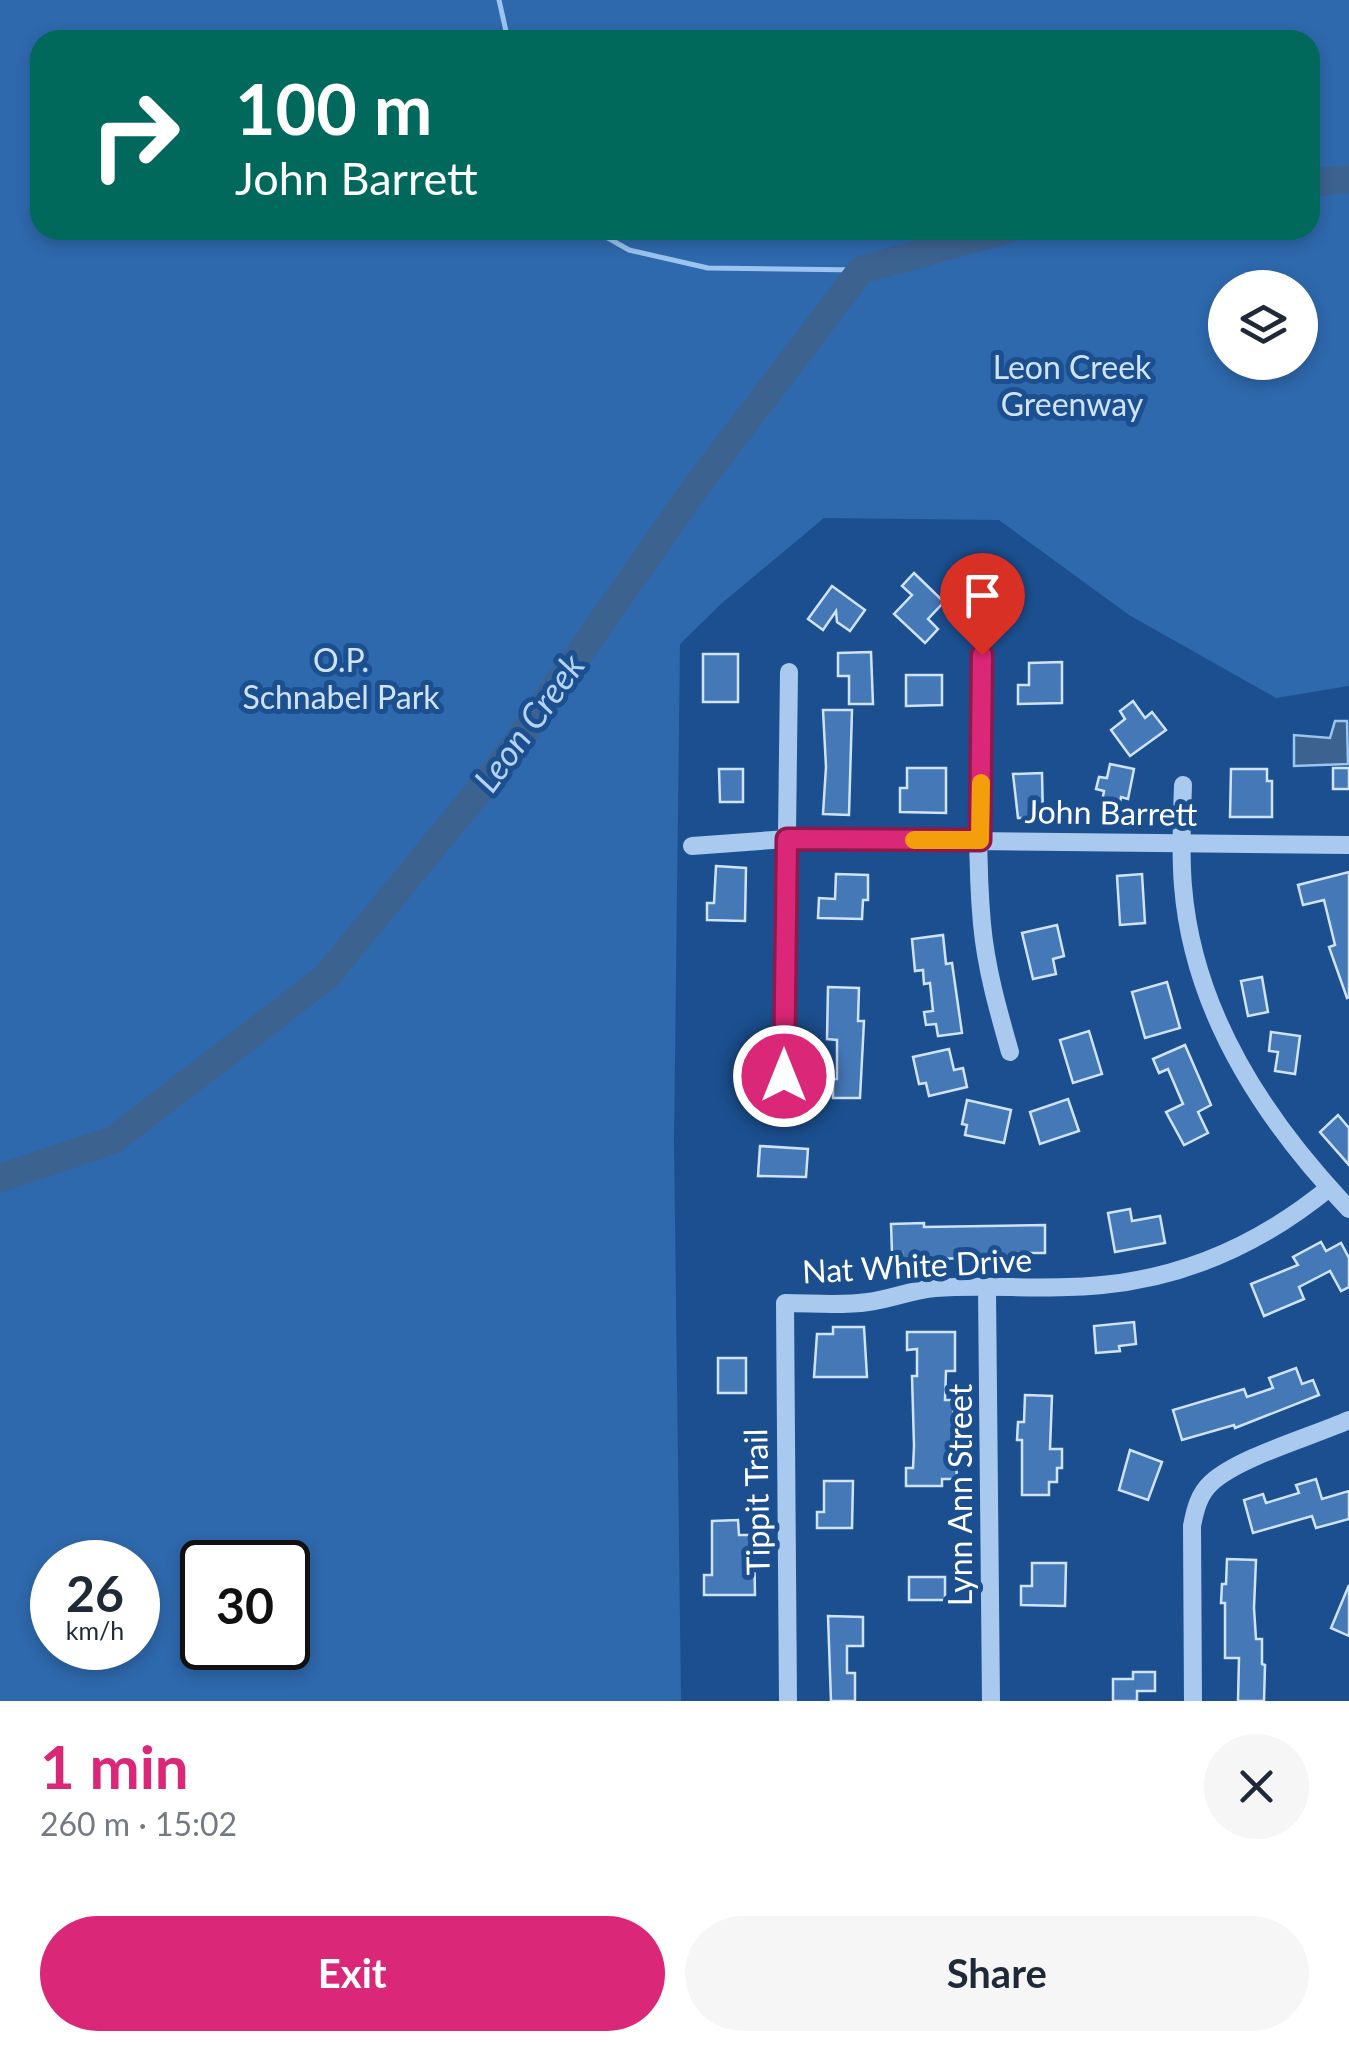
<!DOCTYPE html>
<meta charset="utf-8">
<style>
:root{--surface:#fff;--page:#f6f6f7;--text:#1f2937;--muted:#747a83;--accent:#db2777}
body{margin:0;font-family:Lato,sans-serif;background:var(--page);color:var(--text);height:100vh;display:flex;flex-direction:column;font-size:38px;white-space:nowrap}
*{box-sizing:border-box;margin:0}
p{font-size:32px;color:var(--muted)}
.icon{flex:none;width:55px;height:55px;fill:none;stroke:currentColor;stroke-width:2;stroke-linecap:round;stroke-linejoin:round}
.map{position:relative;height:1701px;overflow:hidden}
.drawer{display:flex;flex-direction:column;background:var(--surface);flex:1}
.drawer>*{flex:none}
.guide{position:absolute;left:30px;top:30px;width:1290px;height:210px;border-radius:30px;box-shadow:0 5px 15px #0003;background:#00695c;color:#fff;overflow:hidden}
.buttons{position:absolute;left:1208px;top:270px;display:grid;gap:20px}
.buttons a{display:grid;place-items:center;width:110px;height:110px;border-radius:50%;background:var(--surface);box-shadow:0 5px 15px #0003;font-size:50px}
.speed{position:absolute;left:30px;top:1540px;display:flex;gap:20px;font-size:50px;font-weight:700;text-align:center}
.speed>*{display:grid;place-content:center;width:130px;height:130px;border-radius:50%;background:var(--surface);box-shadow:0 5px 15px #0003;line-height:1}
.speed small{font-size:25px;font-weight:400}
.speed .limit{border:5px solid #111;border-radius:15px;background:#fff;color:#111}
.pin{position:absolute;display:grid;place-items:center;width:85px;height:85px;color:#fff;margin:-102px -42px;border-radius:50% 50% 50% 0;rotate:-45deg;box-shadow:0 0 10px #0007}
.pin .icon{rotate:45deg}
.me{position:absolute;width:110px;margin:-55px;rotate:0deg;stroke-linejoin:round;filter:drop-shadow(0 0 8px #0008)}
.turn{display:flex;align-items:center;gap:35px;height:210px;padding:0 40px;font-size:45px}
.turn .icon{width:130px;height:130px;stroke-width:2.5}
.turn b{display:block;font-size:70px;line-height:85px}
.round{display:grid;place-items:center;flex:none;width:105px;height:105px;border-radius:52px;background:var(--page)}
.overview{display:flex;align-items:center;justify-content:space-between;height:170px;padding:0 40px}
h1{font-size:60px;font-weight:700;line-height:75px;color:var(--accent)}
.action{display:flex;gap:20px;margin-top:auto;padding:20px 40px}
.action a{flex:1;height:115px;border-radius:60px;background:var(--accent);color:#fff;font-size:40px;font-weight:700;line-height:115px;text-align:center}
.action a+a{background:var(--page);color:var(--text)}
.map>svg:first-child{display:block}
</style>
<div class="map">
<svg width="1349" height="1701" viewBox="0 0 1349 1701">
<rect width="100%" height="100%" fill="#1b4f8f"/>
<path fill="#2e69ad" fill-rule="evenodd" d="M0,0H1349V686L1276,698L1129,615L999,520L824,518L722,603L680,644L674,1142L681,1701H0ZM40,40H1310V230H40ZM1225,288H1300V362H1225ZM138,1562V1648H52V1562ZM288,1562V1648H202V1562Z"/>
<polygon fill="#3c6290" stroke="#9cc4f0" stroke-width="2.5" points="1335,721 1347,721 1348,764 1294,766 1294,735 1330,738"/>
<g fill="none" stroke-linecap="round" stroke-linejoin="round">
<g stroke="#9cc4f0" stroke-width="5">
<polyline points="499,0 508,40"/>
<polyline points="594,230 629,250 708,268 861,270"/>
</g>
<g stroke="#3c6290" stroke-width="28">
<polyline points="1310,183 1349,179"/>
<polyline points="0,1178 113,1140 326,977 509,754 696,487 861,270 1006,230"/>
</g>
</g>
<g fill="#4478b7" stroke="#cfe3fa" stroke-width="2.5">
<polygon points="914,573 944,602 928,619 938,629 925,643 894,614 912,595 902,586"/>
<polygon points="988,579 989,601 953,602 953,581"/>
<polygon points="832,586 865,610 850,631 837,622 836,611 823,630 808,619"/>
<polygon points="871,652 873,704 849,704 849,676 838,676 838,653"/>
<rect x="703" y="654" width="35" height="48"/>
<polygon points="1062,662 1062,703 1018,704 1018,685 1029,685 1029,663"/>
<polygon points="906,675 942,675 942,705 906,706"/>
<polygon points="1133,701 1145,718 1152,712 1166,730 1130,756 1111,730 1125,719 1120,711"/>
<polygon points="823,710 852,710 849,815 823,814 826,767"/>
<polygon points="1110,764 1134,769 1128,799 1121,797 1117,817 1100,813 1104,791 1096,789 1099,777 1107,778"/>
<polygon points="907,768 946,768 946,813 900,812 900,788 907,788"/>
<rect x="1333" y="768" width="16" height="21"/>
<polygon points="719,769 743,769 743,802 720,802"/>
<polygon points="1231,769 1267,769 1267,781 1272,781 1272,817 1230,817"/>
<polygon points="1042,773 1043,818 1018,818 1013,774"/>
<polygon points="716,866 746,868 745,921 707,920 707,903 714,903"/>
<polygon points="1349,872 1349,997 1347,998 1329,947 1335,945 1324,900 1303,905 1298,885"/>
<polygon points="836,874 868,875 868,900 863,900 862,919 818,918 819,898 835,899"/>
<polygon points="1142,874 1145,923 1120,925 1117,876"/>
<polygon points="1057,925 1064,956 1053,959 1056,974 1033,979 1022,933"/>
<polygon points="943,935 946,964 952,963 962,1033 938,1036 936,1024 926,1025 924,1012 933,1011 930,983 924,984 923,970 915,971 912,939"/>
<polygon points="1262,977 1268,1012 1248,1016 1241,981"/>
<polygon points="1167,982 1180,1028 1145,1038 1132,992"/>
<polygon points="828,987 859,988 858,1021 864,1021 860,1098 833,1098 833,1079 837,1079 837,1040 827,1039"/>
<polygon points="1089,1031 1102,1074 1073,1083 1060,1040"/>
<polygon points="1271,1032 1300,1036 1295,1074 1275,1071 1278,1052 1269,1051"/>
<polygon points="1185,1045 1211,1105 1198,1112 1208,1133 1184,1145 1166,1112 1183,1104 1168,1069 1159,1073 1153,1059"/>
<polygon points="949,1049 954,1070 963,1068 967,1087 929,1096 926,1083 919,1084 913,1057"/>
<polygon points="1068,1099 1079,1131 1040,1144 1030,1112"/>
<polygon points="967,1100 1011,1110 1004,1143 965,1135 967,1125 962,1124"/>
<polygon points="1338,1115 1349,1128 1349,1165 1320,1132"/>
<polygon points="760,1146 808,1149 806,1177 758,1176"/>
<polygon points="1130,1209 1132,1221 1160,1216 1165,1243 1115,1252 1108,1213"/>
<polygon points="924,1223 924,1227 1045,1225 1045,1253 1017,1253 1016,1260 1002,1260 1002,1257 902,1260 902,1253 892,1253 891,1224"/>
<polygon points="1321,1242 1326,1251 1341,1243 1349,1258 1349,1287 1341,1291 1330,1271 1299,1287 1304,1299 1264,1316 1251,1284 1298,1265 1293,1257"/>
<polygon points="1134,1322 1136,1344 1119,1346 1120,1351 1096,1353 1094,1326"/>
<polygon points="833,1327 864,1327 867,1377 814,1377 817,1334 833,1334"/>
<polygon points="907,1332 955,1332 955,1371 946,1371 945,1400 953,1400 957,1479 942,1479 942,1486 906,1486 906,1468 913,1468 914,1446 912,1376 917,1376 917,1349 907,1350"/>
<rect x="718" y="1358" width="28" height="35"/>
<polygon points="1296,1368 1302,1384 1313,1380 1319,1395 1235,1428 1234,1425 1182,1440 1173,1410 1244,1389 1247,1397 1273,1388 1269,1378"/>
<polygon points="1025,1395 1052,1396 1050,1449 1062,1449 1062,1468 1057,1468 1057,1482 1049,1482 1049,1495 1022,1495 1022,1440 1017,1440 1018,1422 1024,1422"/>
<polygon points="1130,1450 1162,1462 1148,1500 1119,1490"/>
<polygon points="1316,1479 1322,1499 1349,1491 1349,1519 1316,1528 1312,1516 1253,1533 1244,1500 1263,1494 1266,1503 1299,1493 1296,1485"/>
<polygon points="824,1481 853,1481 852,1528 817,1528 817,1512 824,1512"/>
<polygon points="738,1520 739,1535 754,1535 755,1595 704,1595 704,1575 712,1575 712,1521"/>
<polygon points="1227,1559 1256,1560 1254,1608 1256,1639 1262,1639 1262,1664 1265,1665 1264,1701 1238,1701 1239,1658 1225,1658 1225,1603 1221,1603 1222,1584 1226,1584"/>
<polygon points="1032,1563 1066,1563 1065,1606 1021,1605 1021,1586 1032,1586"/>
<rect x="909" y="1577" width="36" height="23"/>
<polygon points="1349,1585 1349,1636 1331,1628"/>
<polygon points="828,1616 863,1617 863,1646 847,1646 847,1673 855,1673 855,1701 831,1701"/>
<polygon points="1133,1672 1155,1672 1155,1691 1137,1691 1137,1701 1113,1701 1113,1679 1133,1679"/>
</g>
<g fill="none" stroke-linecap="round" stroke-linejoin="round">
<g stroke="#a9c9ee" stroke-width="18">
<path d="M982,655C981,744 974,835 982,924C986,968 998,1010 1010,1052"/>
<path d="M1183,785C1182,819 1180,852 1183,886C1193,1012 1264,1120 1349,1209"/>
<polyline points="692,846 787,839 1349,845"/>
<polyline points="784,1076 789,672"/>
<polyline points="987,1288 991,1701"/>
<path d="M788,1701L785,1303C812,1303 841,1306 868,1302C891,1299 912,1290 935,1288C991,1284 1047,1291 1102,1285C1188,1277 1263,1242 1329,1188"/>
<path d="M1193,1701L1192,1526C1195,1510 1199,1494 1211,1483C1239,1457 1311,1437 1349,1420"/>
</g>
</g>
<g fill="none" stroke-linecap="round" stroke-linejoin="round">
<defs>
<polyline id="route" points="784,1076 787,839 980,840 982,655"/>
</defs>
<use href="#route" stroke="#8e194d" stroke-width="25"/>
<use href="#route" stroke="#db2777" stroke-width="18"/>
<polyline stroke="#f59e0b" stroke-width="18" points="914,840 980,840 981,783"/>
</g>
<g text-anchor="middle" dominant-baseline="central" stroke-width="10" stroke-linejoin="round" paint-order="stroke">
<g font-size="32" fill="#cfe3fa" stroke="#1b4f8f">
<text x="1072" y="366">Leon Creek<tspan x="1072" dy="37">Greenway</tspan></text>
<text x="341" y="659">O.P.<tspan x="341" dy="37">Schnabel Park</tspan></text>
</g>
<g font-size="32" fill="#fff" stroke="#1b4f8f">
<text transform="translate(1111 812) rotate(1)">John Barrett</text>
<text transform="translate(917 1265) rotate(-3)">Nat White Drive</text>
<text transform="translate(959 1495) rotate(-90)">Lynn Ann Street</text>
<text transform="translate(756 1502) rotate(-91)">Tippit Trail</text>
</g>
<g font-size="35" font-style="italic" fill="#b5d3f5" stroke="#1b4f8f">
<text transform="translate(528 722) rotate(-54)">Leon Creek</text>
</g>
</g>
</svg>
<div class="buttons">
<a><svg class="icon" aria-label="layers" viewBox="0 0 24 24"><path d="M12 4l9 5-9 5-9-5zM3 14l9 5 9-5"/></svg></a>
</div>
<div class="speed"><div>26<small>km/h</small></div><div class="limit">30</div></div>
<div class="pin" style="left:982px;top:655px;background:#d93025"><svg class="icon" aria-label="arrive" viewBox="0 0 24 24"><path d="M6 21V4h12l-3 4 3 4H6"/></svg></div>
<svg class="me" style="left:784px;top:1076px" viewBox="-20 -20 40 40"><circle r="17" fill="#db2777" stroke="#fff" stroke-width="3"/><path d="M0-11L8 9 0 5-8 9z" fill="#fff"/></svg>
<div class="guide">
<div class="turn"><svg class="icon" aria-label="right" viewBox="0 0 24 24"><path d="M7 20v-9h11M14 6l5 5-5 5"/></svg><div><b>100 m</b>John Barrett</div></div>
</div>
</div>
<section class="drawer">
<div class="overview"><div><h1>1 min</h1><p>260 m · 15:02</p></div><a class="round"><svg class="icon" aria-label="close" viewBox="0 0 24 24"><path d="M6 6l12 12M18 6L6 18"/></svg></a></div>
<div class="action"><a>Exit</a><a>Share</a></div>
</section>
